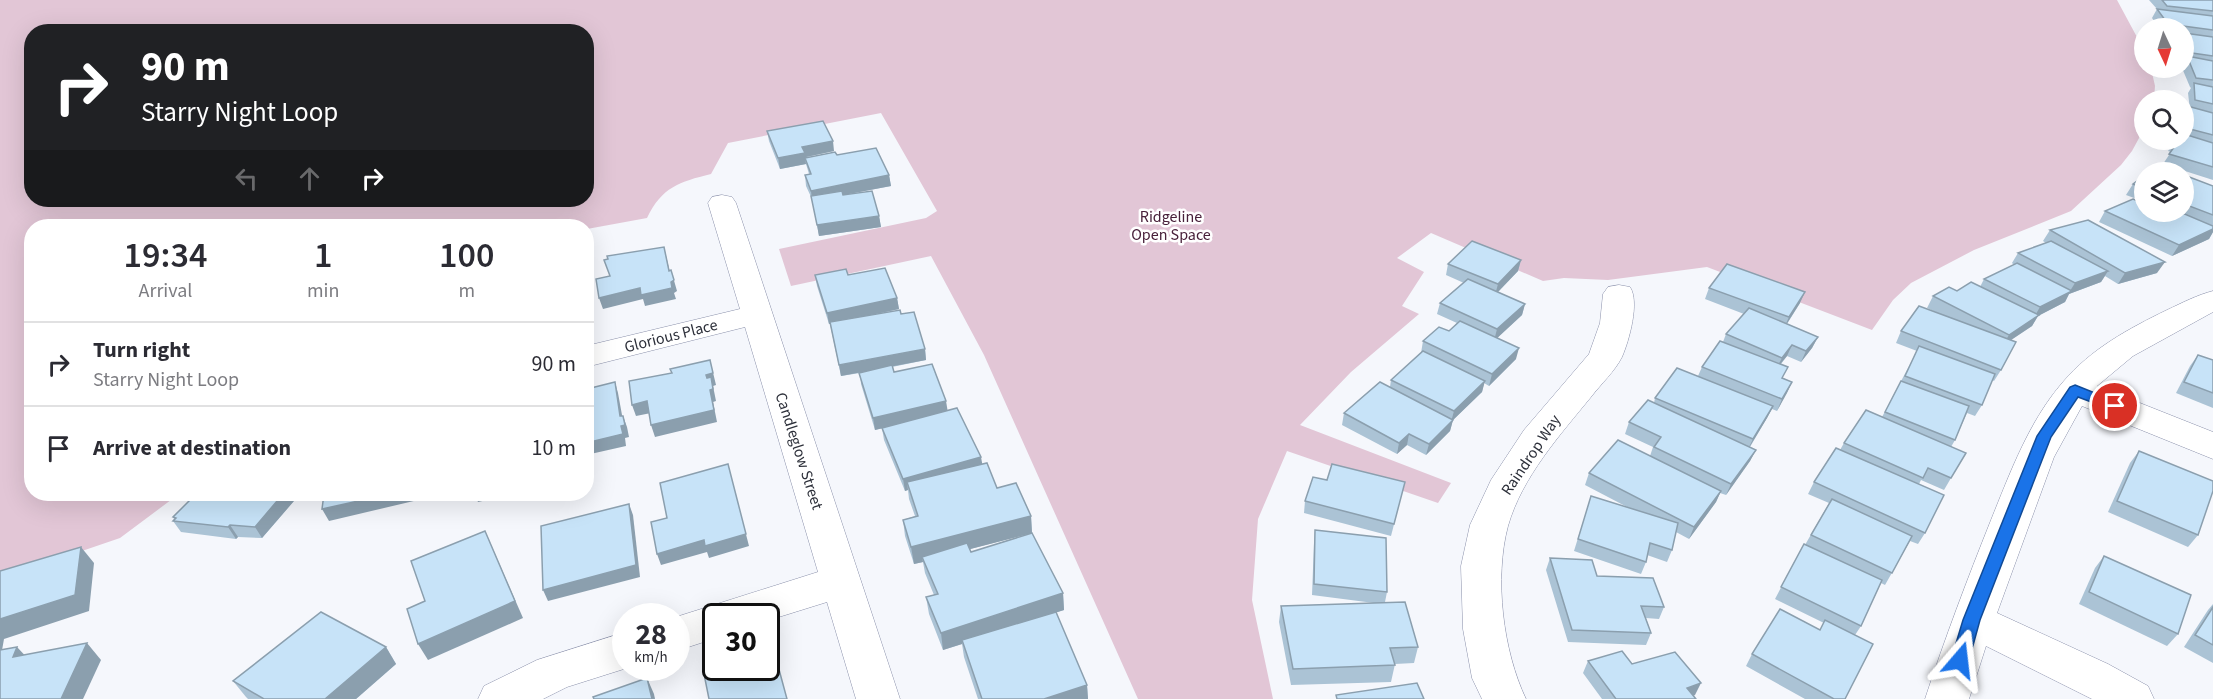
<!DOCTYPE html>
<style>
:root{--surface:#fff;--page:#f2f2f3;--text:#2b2b33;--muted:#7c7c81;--line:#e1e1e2}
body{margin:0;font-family:"Source Sans 3",sans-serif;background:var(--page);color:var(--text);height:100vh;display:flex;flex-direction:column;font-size:22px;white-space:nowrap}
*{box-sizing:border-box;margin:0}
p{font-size:20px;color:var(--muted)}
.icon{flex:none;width:33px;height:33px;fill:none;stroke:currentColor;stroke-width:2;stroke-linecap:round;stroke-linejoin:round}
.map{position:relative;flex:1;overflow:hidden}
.side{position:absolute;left:24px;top:219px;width:570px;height:282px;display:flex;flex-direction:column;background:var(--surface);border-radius:24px;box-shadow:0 6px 24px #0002}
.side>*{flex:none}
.banner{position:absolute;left:24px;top:24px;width:570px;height:183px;border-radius:24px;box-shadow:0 6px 24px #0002;background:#202124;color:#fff;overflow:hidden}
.needle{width:39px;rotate:176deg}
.controls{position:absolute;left:2134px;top:18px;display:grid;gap:12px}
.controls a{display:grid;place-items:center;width:60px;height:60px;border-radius:50%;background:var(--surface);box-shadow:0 6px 24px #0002;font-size:30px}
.speed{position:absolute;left:612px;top:603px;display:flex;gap:12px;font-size:30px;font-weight:700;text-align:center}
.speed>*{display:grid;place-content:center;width:78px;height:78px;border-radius:50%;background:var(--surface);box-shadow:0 6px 24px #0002;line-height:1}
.speed small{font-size:15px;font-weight:400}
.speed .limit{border:3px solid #111;border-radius:9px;background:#fff;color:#111}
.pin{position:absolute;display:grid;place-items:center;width:51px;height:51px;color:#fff;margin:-26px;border:3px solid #fff;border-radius:50%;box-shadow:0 2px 6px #0007}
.me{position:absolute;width:66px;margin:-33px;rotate:17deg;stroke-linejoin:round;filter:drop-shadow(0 0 4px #0008)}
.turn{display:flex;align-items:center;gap:21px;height:126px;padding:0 18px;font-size:27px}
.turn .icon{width:78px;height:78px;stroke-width:2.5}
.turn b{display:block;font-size:42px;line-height:51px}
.lanes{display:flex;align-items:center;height:57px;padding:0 18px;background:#0003;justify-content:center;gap:30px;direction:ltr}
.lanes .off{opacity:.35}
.eta{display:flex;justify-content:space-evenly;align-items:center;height:102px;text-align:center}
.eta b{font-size:36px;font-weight:600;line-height:42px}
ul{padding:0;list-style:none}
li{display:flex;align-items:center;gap:18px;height:84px;padding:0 18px;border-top:2px solid var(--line)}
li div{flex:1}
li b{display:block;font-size:22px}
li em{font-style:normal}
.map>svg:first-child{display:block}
</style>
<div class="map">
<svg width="2213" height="699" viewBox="0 0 2213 699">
<rect width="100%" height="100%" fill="#f5f7fc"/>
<path fill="#e2c6d6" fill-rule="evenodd" d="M0,0H2117L2145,52V68H2151L2155,86L2154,100H2145V127L2132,151L2121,165L2071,211L1974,250L1911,283L1893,300L1872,330L1707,267L1608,280L1564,278L1543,281L1431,233L1397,258L1424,272L1402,306L1419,314L1351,372L1300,425L1451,483L1438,503L1287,451L1258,519L1252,600L1273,699H1138L984,355L931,256L791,286L779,249L926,218L937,211L881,113L728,143L711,174C679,182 662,187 647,218L587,229L586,226H32V494H179L120,538L0,579ZM32,32H586V200H32Z"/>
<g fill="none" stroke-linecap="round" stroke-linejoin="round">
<defs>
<g id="minor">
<polygon points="722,195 732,197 736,203 900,699 856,699 827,602 766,621 766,616 716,616 716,638 676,651 676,617 818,572 745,327 586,367 586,346 740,309 708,203 712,197"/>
<path d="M1619,285L1630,287C1640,302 1629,341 1622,357C1615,371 1601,384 1591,397C1560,435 1522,477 1508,526C1494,578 1503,651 1526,699H1482L1472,678L1463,629L1461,566L1470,525L1491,480L1524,430L1589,354L1600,323L1603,294L1608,287Z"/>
<path d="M2213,291V312L2133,356L2097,386L2213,432V459L2082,406L2054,457L1997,613L2108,664L2148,686L2154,699H2092L1986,646L1969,699H1925C1945,638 1967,580 1991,520C2010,473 2029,421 2063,382C2091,349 2128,329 2167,310C2182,303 2197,295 2213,291Z"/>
<polygon points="626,632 627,668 567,687 543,699 478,699 484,686 537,660"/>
</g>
</defs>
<use href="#minor" stroke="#8b91ab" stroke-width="1"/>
<use href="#minor" fill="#fff" fill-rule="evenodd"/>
</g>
<g fill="#abc3d5">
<polygon points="2149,0 2213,0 2213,180 2163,164 2171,152 2168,151 2176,140 2184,140 2184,122 2185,117 2190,110 2188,93 2191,88 2190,87 2182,68 2184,68 2184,28 2159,28 2152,18 2157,9"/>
<polygon points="767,131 834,151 806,157 837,155 889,175 891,186 843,195 879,216 881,227 819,236 812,199 806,186 805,175 809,174 806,164 780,169 769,141"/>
<polygon points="2184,175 2213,186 2213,232 2209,239 2172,256 2099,222 2105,211 2171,216 2175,214 2169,212 2184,212"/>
<polygon points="2145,180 2145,202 2126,195 2133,184"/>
<polygon points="2050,230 2157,273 2118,284 2105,276 2101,282 2069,294 2065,302 2038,316 2032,326 2011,340 2001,370 1994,381 1992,380 1982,405 1975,416 1967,413 1955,440 1951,447 1951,478 1944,490 1921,480 1919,484 1925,533 1918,544 1910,541 1885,585 1881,583 1861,626 1855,635 1845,699 1805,699 1746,666 1752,654 1820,630 1824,623 1775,599 1804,544 1805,545 1829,503 1808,494 1814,482 1840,450 1844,443 1882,417 1917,351 1896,343 1901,331 1938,313 1927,308 1933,296 1980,287 1984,279 2014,265 2012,263 2018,253 2046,243 2043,241"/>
<polygon points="1521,260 1518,271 1498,292 1525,304 1522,315 1497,338 1516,359 1489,386 1484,383 1482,392 1453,420 1450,431 1426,455 1407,445 1397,454 1342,425 1344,413 1390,387 1391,380 1421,353 1423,341 1449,331 1457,323 1437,314 1440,303 1464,283 1446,275 1448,264"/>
<polygon points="815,275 848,275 897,298 899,309 874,315 901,314 925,349 926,360 892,367 894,372 947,410 997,488 1031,516 1032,533 970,549 971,552 1063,593 1064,610 1050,614 1087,685 1088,699 978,699 964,657 962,644 943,650 929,614 926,597 934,595 925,573 923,562 914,564 905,536 903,520 915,516 909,499 908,490 905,491 884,440 882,428 890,426 875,430 861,384 860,373 841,376 830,324 829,324 817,286"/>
<polygon points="1709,288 1800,303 1787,324 1818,337 1812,348 1801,362 1787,356 1781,364 1783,378 1792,382 1777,411 1772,409 1767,418 1750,447 1756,450 1750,461 1726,495 1720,493 1716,502 1689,539 1676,532 1672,550 1667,562 1647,555 1646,562 1641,574 1574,551 1591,496 1629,508 1585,485 1589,473 1650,456 1653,447 1625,434 1629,422 1654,403 1655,398 1698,376 1702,367 1723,342 1726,334 1744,314 1705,299"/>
<polygon points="2198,355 2213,360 2213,408 2176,393 2190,366"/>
<polygon points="2139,451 2198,535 2188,547 2108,512 2130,463"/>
<polygon points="1327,480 1405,482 1391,536 1304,513 1305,501"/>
<polygon points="300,494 262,538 238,537 236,539 181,532 173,521 174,519 173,517"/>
<polygon points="1315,530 1387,592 1385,602 1418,647 1414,663 1395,664 1391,682 1291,685 1279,622 1281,606 1374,603 1312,595 1314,542"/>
<polygon points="2104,556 2178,634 2167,646 2079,604 2095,568"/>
<polygon points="1550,558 1597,576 1664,607 1659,619 1646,618 1651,633 1646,645 1568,642 1546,570"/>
<polygon points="2213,604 2213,663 2184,647 2208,610"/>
<polygon points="386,647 396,664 356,699 248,699 246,697 233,681"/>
<polygon points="1588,661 1632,664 1695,695 1693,696 1696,699 1602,699 1583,673"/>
</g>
<g fill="#8b9fae">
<polygon points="833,141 834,151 806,157 806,161 805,158 806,164 780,169 778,158 802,147"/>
<polygon points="889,175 891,186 812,201 811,191"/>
<polygon points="879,216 881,227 819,236 817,225"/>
<polygon points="2213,229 2213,232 2209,239 2172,256 2179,245"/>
<polygon points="664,247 672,281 671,270 677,291 674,293 676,299 645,306 643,299 603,309 599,298 640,288"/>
<polygon points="1521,260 1518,271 1495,295 1498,284"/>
<polygon points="2165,262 2157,273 2118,284 2125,273"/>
<polygon points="2108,271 2101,282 2069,294 2065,302 2038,316 2032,326 2002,346 2009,335 2033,319 2040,307 2070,291 2075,283"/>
<polygon points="1805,292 1800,303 1784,328 1789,317"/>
<polygon points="897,298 899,309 829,324 827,313"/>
<polygon points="1525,304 1522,315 1494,341 1497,329"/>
<polygon points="1818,337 1812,348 1801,362 1806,351"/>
<polygon points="1792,345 1787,356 1776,369 1782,358"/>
<polygon points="1519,348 1516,359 1489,386 1492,374"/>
<polygon points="925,349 926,360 841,376 839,365"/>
<polygon points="710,360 716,385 713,386 716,401 713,402 717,422 655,437 651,425 709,386 706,375"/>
<polygon points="1485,381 1482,392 1453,420 1450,431 1426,455 1429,444 1451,422 1454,411"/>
<polygon points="615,382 618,393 624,426 623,416 627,427 629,437 625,438 626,446 586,455 586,443 621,426 620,416"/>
<polygon points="1792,382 1787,393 1777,411 1782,399"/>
<polygon points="647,401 651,413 636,416 632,405"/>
<polygon points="946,401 948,413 875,430 873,418"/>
<polygon points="1773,406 1767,418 1747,451 1753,439"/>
<polygon points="1409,434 1407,445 1397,454 1399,443"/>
<polygon points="1756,450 1750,461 1726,495 1731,484"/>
<polygon points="981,457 983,468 907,482 908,490 905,491 903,479"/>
<polygon points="728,464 749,546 709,558 707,552 661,565 657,554"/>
<polygon points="1721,491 1716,502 1689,539 1694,527"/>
<polygon points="283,494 300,494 262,538 255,527"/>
<polygon points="390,494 419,494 418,500 329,521 322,509"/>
<polygon points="448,494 513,494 478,502 475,495 451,500"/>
<polygon points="629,504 633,515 640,577 548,601 543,590"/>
<polygon points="1031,516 1032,533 924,561 922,557 923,562 914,564 911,547"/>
<polygon points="230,525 238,537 236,539 228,527"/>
<polygon points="485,531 523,618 428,660 418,644"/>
<polygon points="81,547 94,563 89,611 4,639 1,656 0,656 0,619"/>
<polygon points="1063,593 1064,610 963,643 962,640 962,644 943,650 941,633"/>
<polygon points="87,643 101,660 83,699 61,699"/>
<polygon points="17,647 33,664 13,657"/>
<polygon points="386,647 396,664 356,699 325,699"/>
<polygon points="647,678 654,694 655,699 652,699"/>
<polygon points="1701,683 1695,695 1682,699 1687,688"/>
<polygon points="1087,685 1088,699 1044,699"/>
</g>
<g fill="#c7e3f8" stroke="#8b9fae" stroke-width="1.5">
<polygon points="2162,0 2213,0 2213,11 2167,6"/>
<polygon points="2157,9 2213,16 2213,30 2168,24"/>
<polygon points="2184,33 2213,37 2213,56 2185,52 2184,51"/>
<polygon points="2187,56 2213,61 2213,80 2196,78"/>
<polygon points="2194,83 2213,87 2213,104 2195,100"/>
<polygon points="2191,107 2213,113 2213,135 2186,128"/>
<polygon points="823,121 833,141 802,147 805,153 778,158 767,131"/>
<polygon points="2184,134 2213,143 2213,167 2169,154 2178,142 2175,141 2176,140 2184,140"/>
<polygon points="876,148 889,175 811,191 805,175 811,174 805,158 835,152 837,155"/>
<polygon points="2184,175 2213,186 2213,215 2184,204"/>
<polygon points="2141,178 2145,180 2145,189 2133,184"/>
<polygon points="842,191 843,195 872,191 879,216 817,225 811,196"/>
<polygon points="2133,199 2145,204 2145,212 2162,212 2171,216 2180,212 2213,226 2213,229 2179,245 2105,211"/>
<polygon points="2088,220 2165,262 2125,273 2050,230"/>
<polygon points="1472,241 1521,260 1498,284 1448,264"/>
<polygon points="2051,241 2108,271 2075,283 2018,253"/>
<polygon points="664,247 669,271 671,270 674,280 671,282 672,288 641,295 640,288 599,298 596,279 610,276 604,260 608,259 607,256"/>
<polygon points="2017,263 2072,291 2040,307 1984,279"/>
<polygon points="1727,264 1805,292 1789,317 1709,288"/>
<polygon points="885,268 897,298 827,313 815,275 846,269 848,275"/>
<polygon points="1468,279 1525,304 1497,329 1440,303"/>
<polygon points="1971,282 2039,315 2009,335 1933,296 1949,287 1957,291"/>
<polygon points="1919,306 2016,342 2001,370 1901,331"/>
<polygon points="1749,308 1818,337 1806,351 1792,345 1782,358 1726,334"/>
<polygon points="900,310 901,314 914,312 925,349 839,365 830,322"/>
<polygon points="1460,321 1519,348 1492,374 1423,341 1439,327 1449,331"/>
<polygon points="1720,341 1788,367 1782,378 1792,382 1782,399 1702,367"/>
<polygon points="1919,346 1995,374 1982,405 1905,376"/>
<polygon points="1423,351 1485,381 1454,411 1391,380"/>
<polygon points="2198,355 2213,360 2213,393 2184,382"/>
<polygon points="710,360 713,373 706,375 707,378 711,377 713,389 710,390 714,410 651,425 647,401 632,405 629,381 672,373 670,369"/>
<polygon points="932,364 946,401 873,418 859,373 892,365 894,372"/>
<polygon points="1677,368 1773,406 1753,439 1655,398"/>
<polygon points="1901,381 1969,406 1955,440 1885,412"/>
<polygon points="615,382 620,416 623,416 625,425 621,426 623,434 586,443 586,390 591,388"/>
<polygon points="1380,382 1453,420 1429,444 1409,434 1399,443 1344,413"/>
<polygon points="1648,400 1756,450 1731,484 1654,447 1661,437 1629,422"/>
<polygon points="957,408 981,457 903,479 882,428"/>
<polygon points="1866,410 1966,453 1951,478 1928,468 1923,478 1844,443"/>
<polygon points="1618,440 1721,491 1694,527 1589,473"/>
<polygon points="1836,448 1944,495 1925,533 1814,482"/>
<polygon points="2139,451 2213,481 2213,491 2198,535 2117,501"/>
<polygon points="987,463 997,488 1016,483 1031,516 911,547 903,520 918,516 907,482"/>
<polygon points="728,464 746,534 705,546 704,540 657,554 651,522 667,518 660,483"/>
<polygon points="1332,464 1405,482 1394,524 1305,501 1313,477 1327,480"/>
<polygon points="196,494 283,494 255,527 230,525 228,527 173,521 176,518 173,517"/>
<polygon points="324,494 390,494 322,509"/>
<polygon points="1591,496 1678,523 1672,550 1650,543 1646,562 1578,539"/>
<polygon points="1832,499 1912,536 1892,573 1811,535"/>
<polygon points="629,504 636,565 543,590 541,526"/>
<polygon points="1315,530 1386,538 1387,592 1314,584"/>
<polygon points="485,531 515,601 418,644 407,609 425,601 411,561"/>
<polygon points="1032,533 1063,593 941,633 926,597 938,594 922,557 967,543 971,552"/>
<polygon points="1804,544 1882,580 1861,626 1781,587"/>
<polygon points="81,547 75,595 0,619 0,571"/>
<polygon points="2104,556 2191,595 2178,634 2089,592"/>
<polygon points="1550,558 1592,560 1597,576 1653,578 1664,607 1641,606 1651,633 1572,630"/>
<polygon points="1405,602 1418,647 1390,648 1395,665 1293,669 1281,606"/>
<polygon points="2213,607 2213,645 2195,635"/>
<polygon points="1780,609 1820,630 1825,620 1873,644 1845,699 1834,699 1752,654"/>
<polygon points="321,612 386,647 325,699 264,699 233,681"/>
<polygon points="1056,612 1087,685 1044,699 982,699 962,640"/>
<polygon points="87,643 61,699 0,699 0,650 17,647 13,657"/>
<polygon points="774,651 787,699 709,699 704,674 722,668 766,668 766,653"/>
<polygon points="1622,651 1632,664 1675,652 1701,683 1687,688 1696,699 1616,699 1588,661"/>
<polygon points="647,678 652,699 594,699 593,697"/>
<polygon points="1417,683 1424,699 1337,699 1336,695"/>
</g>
<polygon fill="#1a73e8" stroke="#114b97" stroke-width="1.5" points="2075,385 2120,403 2122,406 2115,411 2078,397 2051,437 1980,620 1969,660 1966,665 1960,667 1953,665 1951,660 1963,620 2037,436 2070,387"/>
<g text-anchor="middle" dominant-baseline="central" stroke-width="5" stroke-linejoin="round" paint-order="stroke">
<g font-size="16" fill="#48203a" stroke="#fff">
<text x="1171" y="217">Ridgeline<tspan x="1171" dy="18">Open Space</tspan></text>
</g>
<g font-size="16" fill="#2d303a" stroke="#fff">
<text transform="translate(671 336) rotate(-14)">Glorious Place</text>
<text transform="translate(799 451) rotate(72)">Candleglow Street</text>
<text transform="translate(1531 455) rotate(-56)">Raindrop Way</text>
</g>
</g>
</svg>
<div class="controls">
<a><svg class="needle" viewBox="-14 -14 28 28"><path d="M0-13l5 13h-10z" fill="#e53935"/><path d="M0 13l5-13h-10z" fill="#7c7c81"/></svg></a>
<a><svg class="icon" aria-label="search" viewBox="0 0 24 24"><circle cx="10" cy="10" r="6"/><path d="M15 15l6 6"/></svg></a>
<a><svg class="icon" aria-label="layers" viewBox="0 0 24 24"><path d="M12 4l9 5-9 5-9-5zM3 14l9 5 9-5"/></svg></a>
</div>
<div class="speed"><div>28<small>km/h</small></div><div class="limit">30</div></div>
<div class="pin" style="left:2115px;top:406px;background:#d93025"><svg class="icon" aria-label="arrive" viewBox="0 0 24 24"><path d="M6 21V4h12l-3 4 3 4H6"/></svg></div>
<svg class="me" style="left:1960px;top:660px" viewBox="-20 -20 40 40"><path d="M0-17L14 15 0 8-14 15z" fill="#1a73e8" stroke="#fff" stroke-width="4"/></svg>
<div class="banner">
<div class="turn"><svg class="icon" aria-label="right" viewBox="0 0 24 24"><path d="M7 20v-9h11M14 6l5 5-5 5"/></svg><div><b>90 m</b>Starry Night Loop</div></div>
<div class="lanes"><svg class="icon off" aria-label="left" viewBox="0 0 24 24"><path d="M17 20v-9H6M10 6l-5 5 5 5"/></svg><svg class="icon off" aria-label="ahead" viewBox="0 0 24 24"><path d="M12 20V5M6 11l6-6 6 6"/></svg><svg class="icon" aria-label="right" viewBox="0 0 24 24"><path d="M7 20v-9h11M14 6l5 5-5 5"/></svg></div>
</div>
<section class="side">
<div class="eta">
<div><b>19:34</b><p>Arrival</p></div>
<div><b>1</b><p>min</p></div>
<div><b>100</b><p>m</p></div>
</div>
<ul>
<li><svg class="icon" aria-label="right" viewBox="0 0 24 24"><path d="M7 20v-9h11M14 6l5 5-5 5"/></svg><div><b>Turn right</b><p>Starry Night Loop</p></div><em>90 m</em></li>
<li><svg class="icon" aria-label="arrive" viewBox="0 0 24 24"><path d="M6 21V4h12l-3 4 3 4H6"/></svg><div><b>Arrive at destination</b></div><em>10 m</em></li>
</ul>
</section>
</div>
